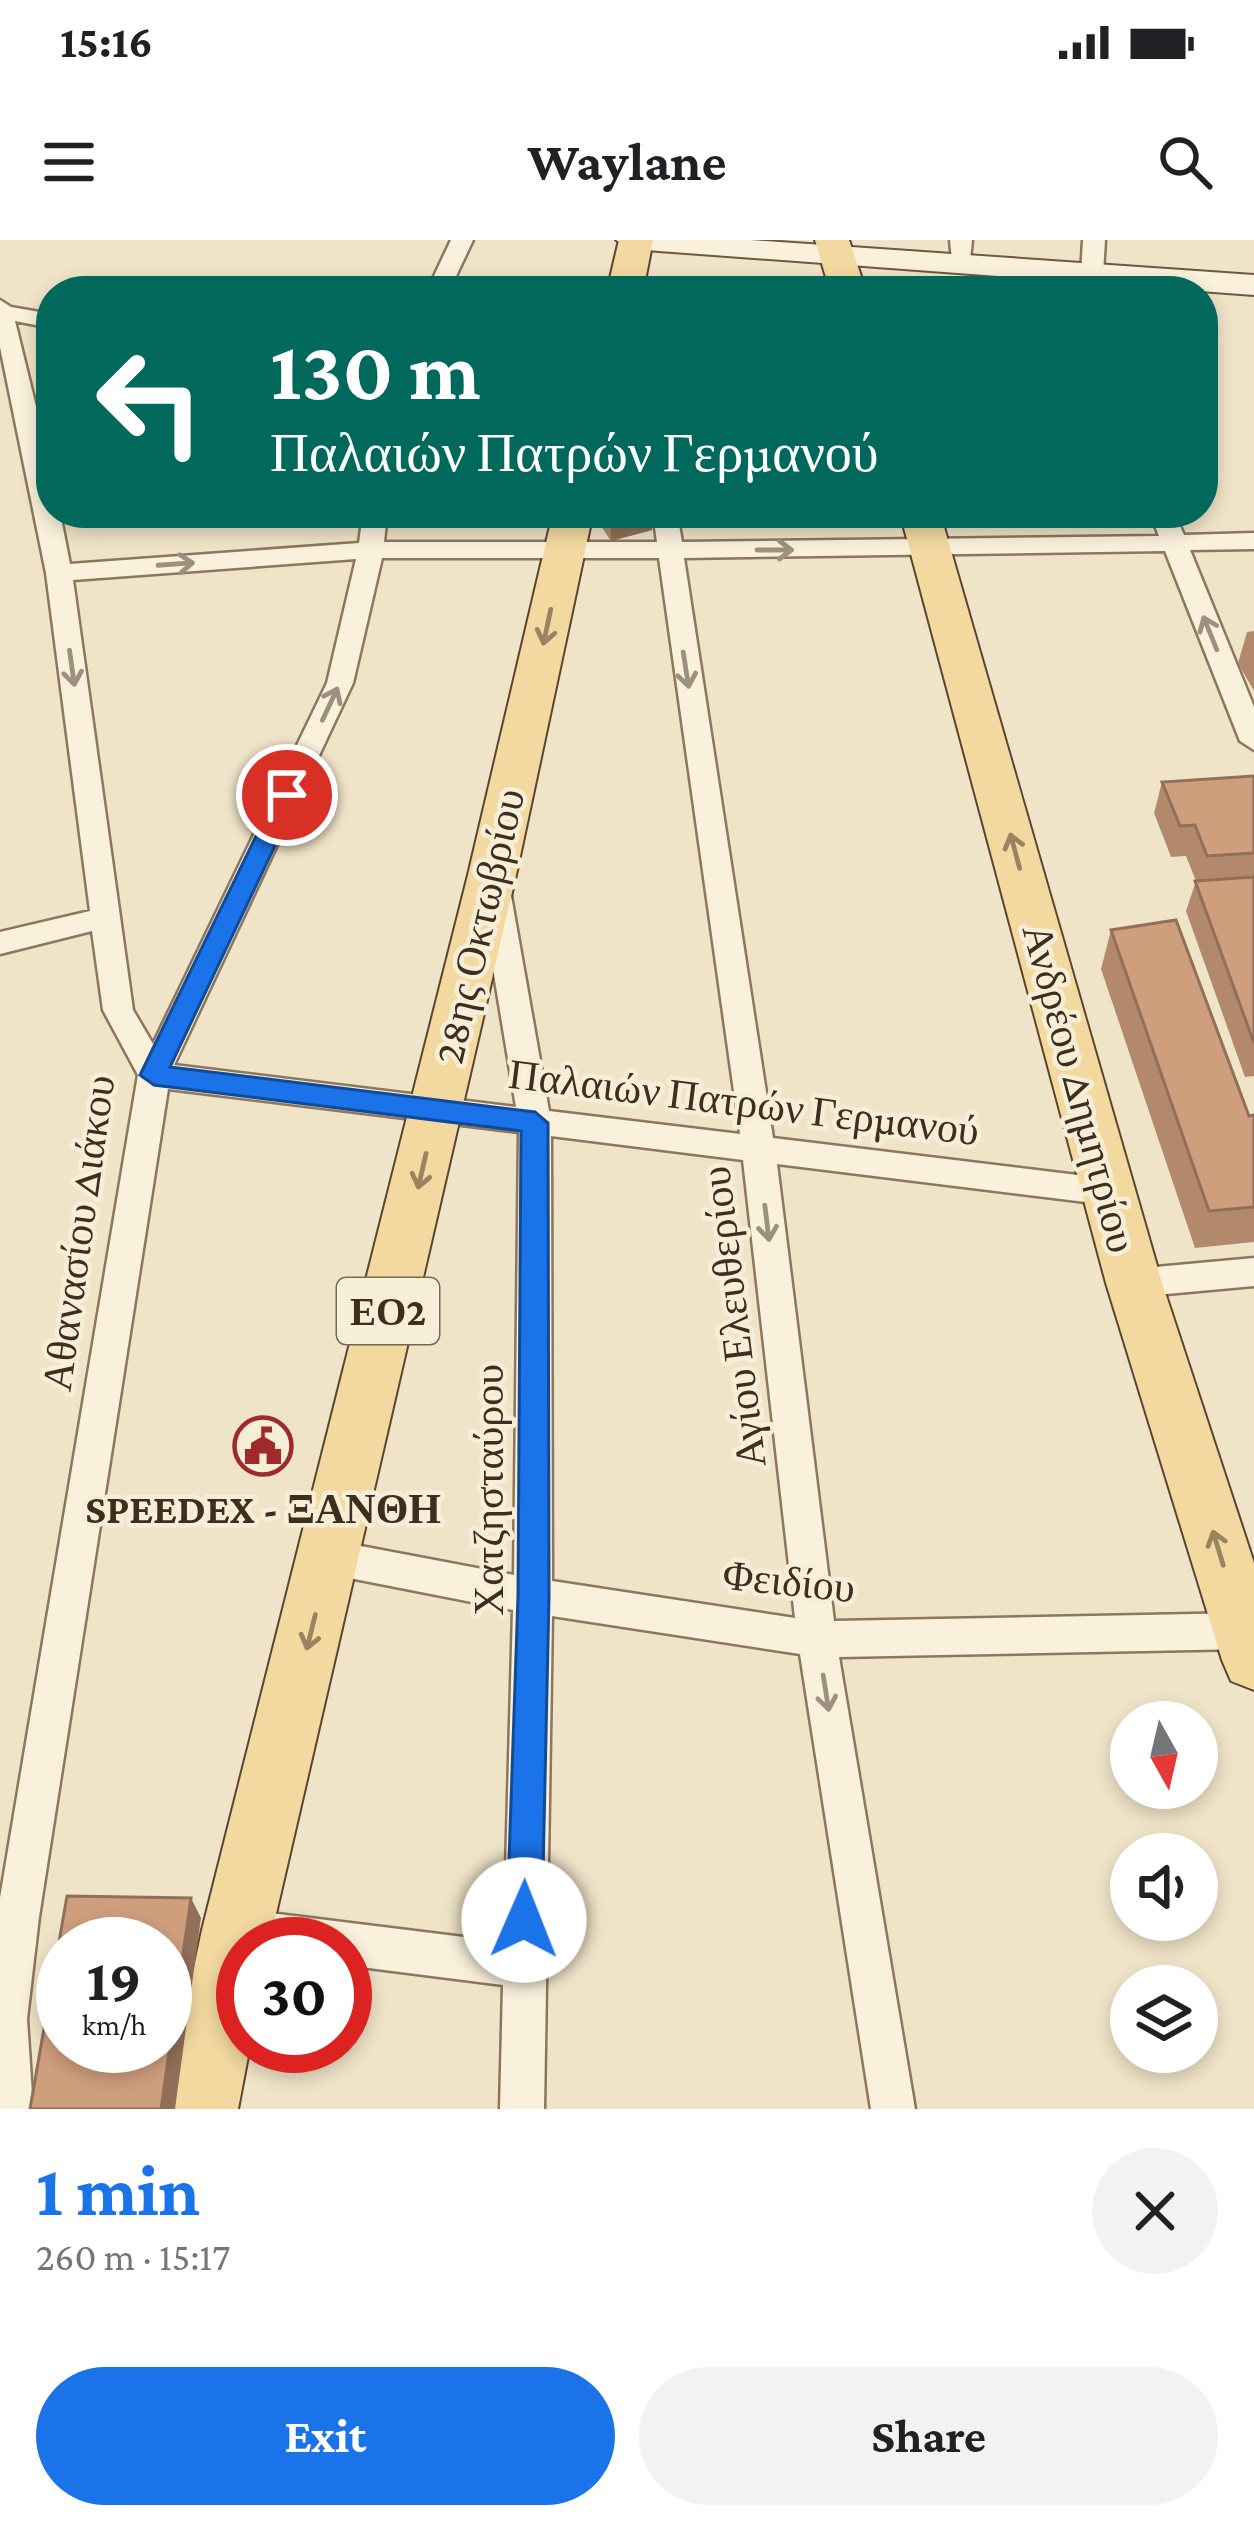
<!DOCTYPE html>
<meta charset="utf-8">
<style>
:root{--surface:#fff;--page:#f2f2f2;--text:#202124;--muted:#757577;--accent:#1a73e8}
body{margin:0;font-family:"Crimson Pro",serif;background:var(--page);color:var(--text);height:100vh;display:flex;flex-direction:column;font-size:45px;white-space:nowrap}
*{box-sizing:border-box;margin:0}
p{font-size:39px;color:var(--muted)}
.icon{flex:none;width:66px;height:66px;fill:none;stroke:currentColor;stroke-width:2;stroke-linecap:round;stroke-linejoin:round}
.map{position:relative;height:1869px;overflow:hidden}
.side{display:flex;flex-direction:column;background:var(--surface);flex:1}
.side>*{flex:none}
.banner{position:absolute;left:36px;top:36px;width:1182px;height:252px;border-radius:48px;box-shadow:0 6px 18px #0003;background:#00695c;color:#fff;overflow:hidden}
.needle{width:78px;rotate:172deg}
.fabs{position:absolute;left:1110px;top:1461px;display:grid;gap:24px}
.fabs a{display:grid;place-items:center;width:108px;height:108px;border-radius:50%;background:var(--surface);box-shadow:0 6px 18px #0003;font-size:60px}
.speed{position:absolute;left:36px;top:1677px;display:flex;gap:24px;font-size:60px;font-weight:700;text-align:center}
.speed>*{display:grid;place-content:center;width:156px;height:156px;border-radius:50%;background:var(--surface);box-shadow:0 6px 18px #0003;line-height:1}
.speed small{font-size:30px;font-weight:400}
.speed .limit{border:18px solid #d22;background:#fff;color:#111}
.pin{position:absolute;display:grid;place-items:center;width:102px;height:102px;color:#fff;margin:-51px;border:6px solid #fff;border-radius:50%;box-shadow:0 3px 12px #0007}
.me{position:absolute;width:132px;margin:-66px;rotate:1deg;stroke-linejoin:round;filter:drop-shadow(0 0 9px #0008)}
.turn{display:flex;align-items:center;gap:42px;height:252px;padding:0 36px;font-size:54px}
.turn .icon{width:156px;height:156px;stroke-width:2.5}
.turn b{display:block;font-size:84px;line-height:102px}
.round{display:grid;place-items:center;flex:none;width:126px;height:126px;border-radius:63px;background:var(--page)}
.summary{display:flex;align-items:center;justify-content:space-between;height:204px;padding:0 36px}
h1{font-size:72px;font-weight:700;line-height:90px;color:var(--accent)}
.cta{display:flex;gap:24px;margin-top:auto;padding:24px 36px}
.cta a{flex:1;height:138px;border-radius:72px;background:var(--accent);color:#fff;font-size:48px;font-weight:700;line-height:138px;text-align:center}
.cta a+a{background:var(--page);color:var(--text)}
.status{display:flex;justify-content:space-between;align-items:center;height:84px;padding:0 60px;background:var(--surface);direction:ltr}
.status svg{height:33px;fill:currentColor}
header{display:flex;justify-content:space-between;align-items:center;height:156px;padding:0 36px;background:var(--surface);font-size:54px;font-weight:700}
.map>svg:first-child{display:block}
</style>
<div class="status"><b>15:16</b><svg viewBox="0 0 49 12"><path d="M0 12V9h3v3zM5 12V6h3v6zM10 12V3h3v9zM15 12V0h3v12zM26 1h20v11H26zM47 4h2v5h-2z"/></svg></div>
<header><svg class="icon" aria-label="menu" viewBox="0 0 24 24"><path d="M4 6h16M4 12h16M4 18h16"/></svg>Waylane<svg class="icon" aria-label="search" viewBox="0 0 24 24"><circle cx="10" cy="10" r="6"/><path d="M15 15l6 6"/></svg></header>
<div class="map">
<svg width="1254" height="1869" viewBox="0 0 1254 1869">
<rect width="100%" height="100%" fill="#f0e4c8"/>
<g fill="none" stroke-linecap="round" stroke-linejoin="round">
<defs>
<g id="street">
<polygon points="451,0 473,0 449,51 427,51"/>
<polygon points="950,0 972,0 969,30 953,30"/>
<polygon points="1083,0 1105,0 1102,51 1080,51"/>
<path d="M0,60L11,67L51,74V88L15,81L51,228V273H60L70,324L359,303L363,273H387L384,302H657L653,273H677L682,302L1159,296L1150,273H1174L1184,295L1254,293V309L1190,310L1254,467V510L1240,501L1165,311L684,318L773,898L1110,939L1122,943L1127,952L1122,961L1110,965L777,924L834,1381L1244,1373L1254,1377V1405L1244,1409L839,1417L915,1869H871L800,1414L552,1376L544,1869H500L503,1745L345,1725V1704H243V1712L222,1705L216,1690L222,1675L237,1669L504,1702L513,1370L329,1334L316,1329L310,1317L316,1305L329,1300L514,1335L519,892L168,849L39,1677L27,1779L33,1869H0V1658L138,835L103,770L92,691L0,714V692L90,671L46,333L0,107ZM382,318H659L740,894L549,871L510,650L495,640L480,650L516,867L174,825L353,443ZM356,319L327,443L153,804L133,770L73,340ZM551,896L743,920L795,1378L552,1341Z"/>
<polygon points="1254,1018 1254,1046 1134,1057 1122,1053 1117,1043 1122,1033 1134,1029"/>
</g>
<polygon id="secondary" points="616,0 751,0 1254,35 1254,55 632,9"/>
<g id="primary">
<polygon points="619,0 653,0 643,51 607,51"/>
<polygon points="815,0 849,0 866,51 830,51"/>
<polygon points="553,273 593,273 516,635 269,1704 243,1704 243,1806 250,1806 238,1869 164,1869 202,1690 468,635"/>
<polygon points="900,273 940,273 1162,1043 1254,1323 1254,1450 1231,1441 1222,1420 1106,1043"/>
</g>
</defs>
<use href="#street" stroke="#8d765c" stroke-width="5"/>
<use href="#secondary" stroke="#6f573f" stroke-width="4"/>
<use href="#primary" stroke="#5b4430" stroke-width="4"/>
<use href="#street" fill="#faf1dc" fill-rule="evenodd"/>
<use href="#secondary" fill="#faf1dc" fill-rule="evenodd"/>
<use href="#primary" fill="#f3d9a0" fill-rule="evenodd"/>
</g>
<g fill="#b2896c">
<polygon points="592,273 653,273 652,290 611,301"/>
<polygon points="1254,391 1254,451 1238,423 1247,392"/>
<polygon points="1254,536 1254,836 1245,837 1186,671 1196,641 1186,616 1171,617 1154,573 1162,542"/>
<polygon points="1111,690 1249,876 1254,875 1254,1002 1195,1008 1101,729"/>
</g>
<g fill="#916f58">
<polygon points="635,273 653,273 652,290 611,301 611,279"/>
<polygon points="191,1658 201,1678 175,1869 161,1869"/>
</g>
<g fill="#cf9f7d" stroke="#916f58" stroke-width="3" fill-rule="evenodd">
<polygon points="607,273 635,273 611,279"/>
<polygon points="1254,536 1254,613 1207,616 1195,585 1180,586 1162,542"/>
<polygon points="1254,637 1254,803 1195,641"/>
<polygon points="1176,680 1249,876 1254,875 1254,967 1209,971 1111,690"/>
<path d="M67,1656L191,1658L161,1869H30ZM63,1704H165V1806H63Z"/>
</g>
<defs><path id="oneway-shaft" d="M-6 0H5M1.5-3L5.5 0L1.5 3" fill="none" stroke-width="1.6" stroke-linecap="round" stroke-linejoin="round" transform="scale(3)"/></defs>
<g stroke="#9c907e">
<use href="#oneway-shaft" transform="translate(775 310)"/>
<use href="#oneway-shaft" transform="translate(176 324) rotate(-4)"/>
<use href="#oneway-shaft" transform="translate(1210 393) rotate(-112)"/>
<use href="#oneway-shaft" transform="translate(72 428) rotate(82)"/>
<use href="#oneway-shaft" transform="translate(686 430) rotate(81)"/>
<use href="#oneway-shaft" transform="translate(330 464) rotate(-65)"/>
<use href="#oneway-shaft" transform="translate(767 983) rotate(83)"/>
<use href="#oneway-shaft" transform="translate(826 1453) rotate(81)"/>
</g>
<g stroke="#988460">
<use href="#oneway-shaft" transform="translate(547 387) rotate(102)"/>
<use href="#oneway-shaft" transform="translate(1015 611) rotate(-105)"/>
<use href="#oneway-shaft" transform="translate(422 931) rotate(103)"/>
<use href="#oneway-shaft" transform="translate(1218 1308) rotate(-107)"/>
<use href="#oneway-shaft" transform="translate(311 1392) rotate(104)"/>
</g>
<polygon fill="#1a73e8" stroke="#114b97" stroke-width="3" points="287,547 299,555 170,827 535,872 548,883 549,1356 542,1680 537,1692 524,1697 512,1692 507,1680 518,1356 521,891 154,845 140,835 276,555"/>
<defs>
<symbol id="civic-ring" viewBox="-11 -11 22 22"><circle r="9.5" fill="#f7eed8" stroke="#9e2a2b" stroke-width="1.5"/><path d="M-.6-6.5H3V-4.5H.6V-3L4-1V1h2V6H-6V1h2V-1L-.6-3ZM-1.2 2.5V6h2.4V2.5Z" fill="#9e2a2b"/></symbol>
</defs>
<g fill-rule="evenodd">
<use href="#civic-ring" x="230" y="1173" width="66" height="66"/>
</g>
<g text-anchor="middle" dominant-baseline="central" stroke-width="9" stroke-linejoin="round" paint-order="stroke">
<rect fill="#f7eed8" stroke="#756857" stroke-width="3" x="337" y="1038" width="102" height="66" rx="9"/>
<g font-size="39" font-weight="bold" fill="#3d2e20">
<text x="388" y="1071">ΕΟ2</text>
</g>
<g font-size="42" fill="#3d2e20" stroke="#f7eed8">
<text transform="translate(479 686) rotate(-77)">28ης Οκτωβρίου</text>
<text transform="translate(1080 848) rotate(75)">Ανδρέου Δημητρίου</text>
<text transform="translate(744 862) rotate(7)">Παλαιών Πατρών Γερμανού</text>
<text transform="translate(78 993) rotate(-82)">Αθανασίου Διάκου</text>
<text transform="translate(733 1077) rotate(-97)">Αγίου Ελευθερίου</text>
<text transform="translate(488 1250) rotate(-90)">Χατζησταύρου</text>
<text transform="translate(789 1341) rotate(6)">Φειδίου</text>
</g>
<g font-size="42" font-weight="bold" fill="#3d2e20" stroke="#f7eed8">
<text x="263" y="1268">SPEEDEX - ΞΑΝΘΗ</text>
</g>
</g>
</svg>
<div class="fabs">
<a><svg class="needle" viewBox="-14 -14 28 28"><path d="M0-13l5 13h-10z" fill="#e53935"/><path d="M0 13l5-13h-10z" fill="#757577"/></svg></a>
<a><svg class="icon" aria-label="sound" viewBox="0 0 24 24"><path d="M4 9h4l5-4v14l-5-4H4zM17 9q2 3 0 6"/></svg></a>
<a><svg class="icon" aria-label="layers" viewBox="0 0 24 24"><path d="M12 4l9 5-9 5-9-5zM3 14l9 5 9-5"/></svg></a>
</div>
<div class="speed"><div>19<small>km/h</small></div><div class="limit">30</div></div>
<div class="pin" style="left:287px;top:555px;background:#d93025"><svg class="icon" aria-label="arrive" viewBox="0 0 24 24"><path d="M6 21V4h12l-3 4 3 4H6"/></svg></div>
<svg class="me" style="left:524px;top:1680px" viewBox="-20 -20 40 40"><circle r="19" fill="#fff"/><path d="M0-13L10 11 0 6-10 11z" fill="#1a73e8"/></svg>
<div class="banner">
<div class="turn"><svg class="icon" aria-label="left" viewBox="0 0 24 24"><path d="M17 20v-9H6M10 6l-5 5 5 5"/></svg><div><b>130 m</b>Παλαιών Πατρών Γερμανού</div></div>
</div>
</div>
<section class="side">
<div class="summary"><div><h1>1 min</h1><p>260 m · 15:17</p></div><a class="round"><svg class="icon" aria-label="close" viewBox="0 0 24 24"><path d="M6 6l12 12M18 6L6 18"/></svg></a></div>
<div class="cta"><a>Exit</a><a>Share</a></div>
</section>
